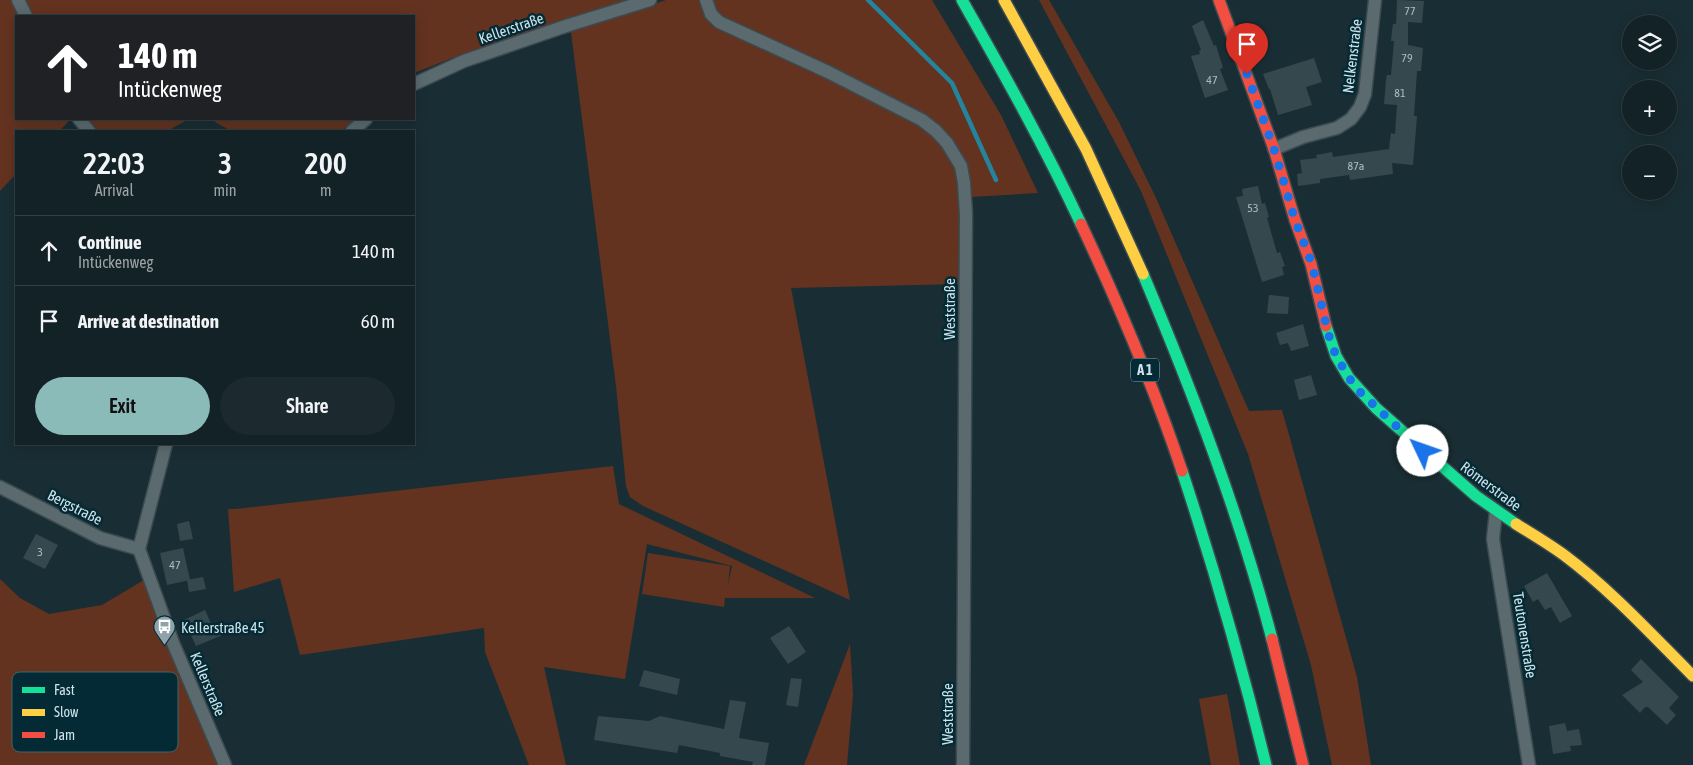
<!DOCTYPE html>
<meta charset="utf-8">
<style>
:root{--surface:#132227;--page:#1c2a2f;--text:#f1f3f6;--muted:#9da4a7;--line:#323f44;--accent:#8bbbb9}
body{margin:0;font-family:"Asap Condensed",sans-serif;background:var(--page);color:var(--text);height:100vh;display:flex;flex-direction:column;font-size:19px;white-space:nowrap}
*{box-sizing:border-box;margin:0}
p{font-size:16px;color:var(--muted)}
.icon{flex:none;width:28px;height:28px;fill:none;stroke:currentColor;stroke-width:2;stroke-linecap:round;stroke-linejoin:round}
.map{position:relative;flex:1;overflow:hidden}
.side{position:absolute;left:15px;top:130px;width:400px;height:315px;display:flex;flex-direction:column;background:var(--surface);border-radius:0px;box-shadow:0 2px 12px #0003,0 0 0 1px var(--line)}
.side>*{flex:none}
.top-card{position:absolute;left:15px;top:15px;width:400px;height:105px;border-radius:0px;box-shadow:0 2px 12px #0003,0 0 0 1px var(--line);background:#202124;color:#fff;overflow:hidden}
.buttons{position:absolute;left:1622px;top:15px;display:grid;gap:10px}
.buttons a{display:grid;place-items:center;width:55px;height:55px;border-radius:50%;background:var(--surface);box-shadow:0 2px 12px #0003,0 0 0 1px var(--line);font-size:25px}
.pin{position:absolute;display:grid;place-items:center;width:42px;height:42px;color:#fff;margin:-51px -21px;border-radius:50% 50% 50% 0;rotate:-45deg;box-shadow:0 0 5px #0007}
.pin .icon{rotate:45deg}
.me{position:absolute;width:55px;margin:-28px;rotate:312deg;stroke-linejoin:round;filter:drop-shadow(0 0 4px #0008)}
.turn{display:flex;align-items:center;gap:18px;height:105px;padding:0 20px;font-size:22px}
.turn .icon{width:65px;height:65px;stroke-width:2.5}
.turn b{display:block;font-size:35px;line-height:42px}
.eta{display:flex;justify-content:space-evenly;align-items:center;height:85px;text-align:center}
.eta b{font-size:30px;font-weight:600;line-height:35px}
.cta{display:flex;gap:10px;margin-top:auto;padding:10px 20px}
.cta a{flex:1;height:58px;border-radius:30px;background:var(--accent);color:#111;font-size:20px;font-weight:600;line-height:58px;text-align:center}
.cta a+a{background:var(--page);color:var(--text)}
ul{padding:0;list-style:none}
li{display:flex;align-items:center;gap:15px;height:70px;padding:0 20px;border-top:1px solid var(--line)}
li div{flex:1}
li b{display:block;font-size:19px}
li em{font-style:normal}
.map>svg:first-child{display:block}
</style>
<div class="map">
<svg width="1693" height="765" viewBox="0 0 1693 765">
<rect width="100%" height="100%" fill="#192e34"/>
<g fill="#633320">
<polygon points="0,0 13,0 21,16 16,16 16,119 71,119 59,131 16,131 16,174 0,191"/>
<polygon points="25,0 635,0 463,54 414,73 414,16 33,16"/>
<path d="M666,0H703L711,22L825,75L919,125C934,136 949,150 955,169C967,205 960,247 959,284L791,288L850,600L643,506L630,497L626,486L616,386L571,32Z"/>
<polygon points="710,0 932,0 1001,115 1038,193 971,197 949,137 722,20"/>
<polygon points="1039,0 1049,0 1119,122 1156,198 1249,411 1282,410 1357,677 1371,765 1332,765 1311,665 1248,454 1141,191"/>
<polygon points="88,119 189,119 167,131 98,131"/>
<polygon points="210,119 355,119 341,131 231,131"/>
<polygon points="613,466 619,504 815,598 725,598 724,607 642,594 648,553 730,566 728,585 732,566 647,544 625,679 544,667 566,765 529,765 485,652 484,628 300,655 280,578 234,592 228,509 236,509"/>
<polygon points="0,579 20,598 49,614 102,605 144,580 220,765 0,765"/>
<polygon points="850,644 853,695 847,765 804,765"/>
<polygon points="1227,694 1240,765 1211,765 1199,699"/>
</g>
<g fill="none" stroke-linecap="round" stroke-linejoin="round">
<polyline stroke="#24849e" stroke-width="4.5" points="868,0 952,83 996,180"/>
</g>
<g fill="#35484e">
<polygon points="1397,0 1424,1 1422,23 1408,22 1408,45 1423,48 1421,71 1417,71 1414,116 1417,116 1413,165 1392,163 1393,174 1350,180 1349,175 1320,179 1320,183 1298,186 1297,174 1302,173 1300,160 1317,158 1316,155 1332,152 1333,157 1389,149 1391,133 1395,134 1397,105 1384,104 1386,80 1387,75 1391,75 1394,41 1391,41 1392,31 1393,24 1396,24"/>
<polygon points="1203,20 1214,46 1216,45 1223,68 1220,69 1228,90 1205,98 1191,56 1200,54 1199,51 1201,50 1192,26"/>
<polygon points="1314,58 1322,82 1306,87 1312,105 1278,115 1270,89 1269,89 1263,74"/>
<polygon points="1258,186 1262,204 1265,203 1269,217 1267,218 1277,253 1280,252 1285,266 1282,267 1284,275 1262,282 1236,197 1243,196 1242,189"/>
<polygon points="1269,295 1289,297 1288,314 1267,313"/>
<polygon points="1303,324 1309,346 1291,351 1288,343 1280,345 1276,333"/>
<polygon points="1311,375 1317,395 1299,400 1294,380"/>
<polygon points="189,521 193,539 180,541 177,524"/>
<polygon points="36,534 58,545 45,569 23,558"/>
<polygon points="183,548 190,580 167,585 160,553"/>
<polygon points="1547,573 1572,616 1560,623 1551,607 1545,610 1538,599 1533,602 1524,586"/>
<polygon points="203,577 206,589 189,592 187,580"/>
<polygon points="205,610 212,626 220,622 225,634 196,646 184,620"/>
<polygon points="789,626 806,652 788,664 770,638"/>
<polygon points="1641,659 1679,697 1669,708 1676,715 1667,725 1648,707 1645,707 1640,713 1622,695 1643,682 1631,670"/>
<polygon points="644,670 680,679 677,695 639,686"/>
<polygon points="791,678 802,679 798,707 786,705"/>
<polygon points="730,700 746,702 739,738 769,743 765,765 752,765 753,762 720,756 720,753 679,745 677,753 594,740 598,716 649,721 660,716 724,729"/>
<polygon points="1565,723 1567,731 1579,729 1582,745 1570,746 1571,751 1553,754 1549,726"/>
</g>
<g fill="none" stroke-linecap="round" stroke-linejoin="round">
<defs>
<g id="street">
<polyline points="18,0 26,16"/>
<polyline points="706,0 711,14 719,22 828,72 922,120 936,131 947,143 961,166 964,183 966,214 963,765"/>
<polyline points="414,84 464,61 566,26 650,0"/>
<polyline points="79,119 89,131"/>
<polyline points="352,131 366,119"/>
<polyline points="1274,149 1303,137 1337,128 1351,119 1360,107 1365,94 1375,0"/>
<polyline points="166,444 139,549 173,643 225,765"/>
<polyline points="0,487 100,538 139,549"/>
<polyline points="1496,511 1493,539 1529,765"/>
</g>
<g id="fast">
<path d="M962,0C1004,74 1045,147 1081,224"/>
<path d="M1143,274C1193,393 1239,513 1272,639"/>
<polyline points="1326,326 1336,356 1349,378 1376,408 1476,496 1516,524"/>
<path d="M1182,471C1214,568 1242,666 1266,765"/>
</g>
<g id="slow">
<polyline points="1004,0 1086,149 1143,274"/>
<path d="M1516,524C1532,534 1549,544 1564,555C1611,590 1652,635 1693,676"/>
</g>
<g id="jam">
<polyline points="1219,0 1274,149 1295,220 1311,264 1326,326"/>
<path d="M1081,224C1119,305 1154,387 1182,471"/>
<polyline points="1272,639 1303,765"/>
</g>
</defs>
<use href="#street" stroke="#3b4b50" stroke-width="15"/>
<use href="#fast" stroke="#3b4b50" stroke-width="14"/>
<use href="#slow" stroke="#3b4b50" stroke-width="14"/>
<use href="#jam" stroke="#3b4b50" stroke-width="14"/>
<use href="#street" stroke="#5a6a6f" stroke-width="12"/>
<use href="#fast" stroke="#16e098" stroke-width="11"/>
<use href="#slow" stroke="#ffcf43" stroke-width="11"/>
<use href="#jam" stroke="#f24e42" stroke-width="11"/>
</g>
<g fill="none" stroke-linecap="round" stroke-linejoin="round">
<polyline stroke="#1a73e8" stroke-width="9" stroke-dasharray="0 16.2" points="1247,74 1274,149 1295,220 1312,264 1328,333 1336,356 1349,378 1361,393 1423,451"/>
</g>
<defs>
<symbol id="bus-pin" viewBox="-11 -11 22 30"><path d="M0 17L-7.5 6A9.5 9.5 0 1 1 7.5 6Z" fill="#8fa4aa" stroke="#032a35"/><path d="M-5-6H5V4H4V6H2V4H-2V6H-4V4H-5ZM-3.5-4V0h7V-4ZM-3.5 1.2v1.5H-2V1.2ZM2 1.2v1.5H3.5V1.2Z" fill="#fff"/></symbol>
</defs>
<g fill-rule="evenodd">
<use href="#bus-pin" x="152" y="614" width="25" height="34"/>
</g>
<g text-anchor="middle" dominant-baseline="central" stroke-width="5" stroke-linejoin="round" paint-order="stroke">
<g font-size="12" fill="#a8bcc3">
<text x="1410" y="11">77</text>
<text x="1407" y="58">79</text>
<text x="1212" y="80">47</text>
<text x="1400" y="93">81</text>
<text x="1356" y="166">87a</text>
<text x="1253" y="208">53</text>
<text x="40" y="552">3</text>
<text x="175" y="565">47</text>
</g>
<rect fill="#032a35" stroke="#92acb4" stroke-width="1" x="1131" y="358.5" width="28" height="23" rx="4"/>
<g font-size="14" font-weight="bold" fill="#cfe3ea">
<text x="1145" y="370">A 1</text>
</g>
<g font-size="15" fill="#cfe3ea" stroke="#032a35">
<text transform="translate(511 28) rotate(-19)">Kellerstraße</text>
<text transform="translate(1352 56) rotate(-83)">Nelkenstraße</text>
<text transform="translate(949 309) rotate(-90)">Weststraße</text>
<text transform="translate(1491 486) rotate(37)">Römerstraße</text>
<text transform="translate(75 507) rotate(27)">Bergstraße</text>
<text transform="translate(1525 635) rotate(81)">Teutonenstraße</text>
<text transform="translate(208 684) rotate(67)">Kellerstraße</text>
<text transform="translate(947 714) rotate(-90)">Weststraße</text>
</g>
<g font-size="15" fill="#cfe3ea" stroke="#032a35" text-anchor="start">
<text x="181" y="627">Kellerstraße 45</text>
</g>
</g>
<rect x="12" y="672" width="166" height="80" rx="8" fill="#032a35" stroke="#40626b" stroke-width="1"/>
<rect x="22" y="687" width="23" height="6" fill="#16e098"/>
<rect x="22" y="709" width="23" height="7" fill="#ffcf43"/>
<rect x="22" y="732" width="23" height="6" fill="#f24e42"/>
<g font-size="14" fill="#cfe3ea">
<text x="54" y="695">Fast</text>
<text x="54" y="717">Slow</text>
<text x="54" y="740">Jam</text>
</g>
</svg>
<div class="buttons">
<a><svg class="icon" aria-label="layers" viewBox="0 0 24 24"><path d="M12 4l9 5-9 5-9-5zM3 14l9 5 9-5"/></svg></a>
<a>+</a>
<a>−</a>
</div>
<div class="pin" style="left:1247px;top:74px;background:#d93025"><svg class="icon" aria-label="arrive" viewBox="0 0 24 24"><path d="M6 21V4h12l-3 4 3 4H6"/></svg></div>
<svg class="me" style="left:1423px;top:451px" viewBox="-20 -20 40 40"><circle r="19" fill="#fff"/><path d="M0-13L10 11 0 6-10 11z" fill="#1a73e8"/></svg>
<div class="top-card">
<div class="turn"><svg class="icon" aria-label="ahead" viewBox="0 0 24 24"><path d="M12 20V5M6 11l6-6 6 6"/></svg><div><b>140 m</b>Intückenweg</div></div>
</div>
<section class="side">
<div class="eta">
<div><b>22:03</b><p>Arrival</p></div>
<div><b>3</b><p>min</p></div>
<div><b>200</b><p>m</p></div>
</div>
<ul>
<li><svg class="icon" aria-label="ahead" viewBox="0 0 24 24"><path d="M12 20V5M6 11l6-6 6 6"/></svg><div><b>Continue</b><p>Intückenweg</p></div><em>140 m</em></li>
<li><svg class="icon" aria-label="arrive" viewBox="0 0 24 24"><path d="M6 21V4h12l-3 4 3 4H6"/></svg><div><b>Arrive at destination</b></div><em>60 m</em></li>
</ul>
<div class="cta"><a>Exit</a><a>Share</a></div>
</section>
</div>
